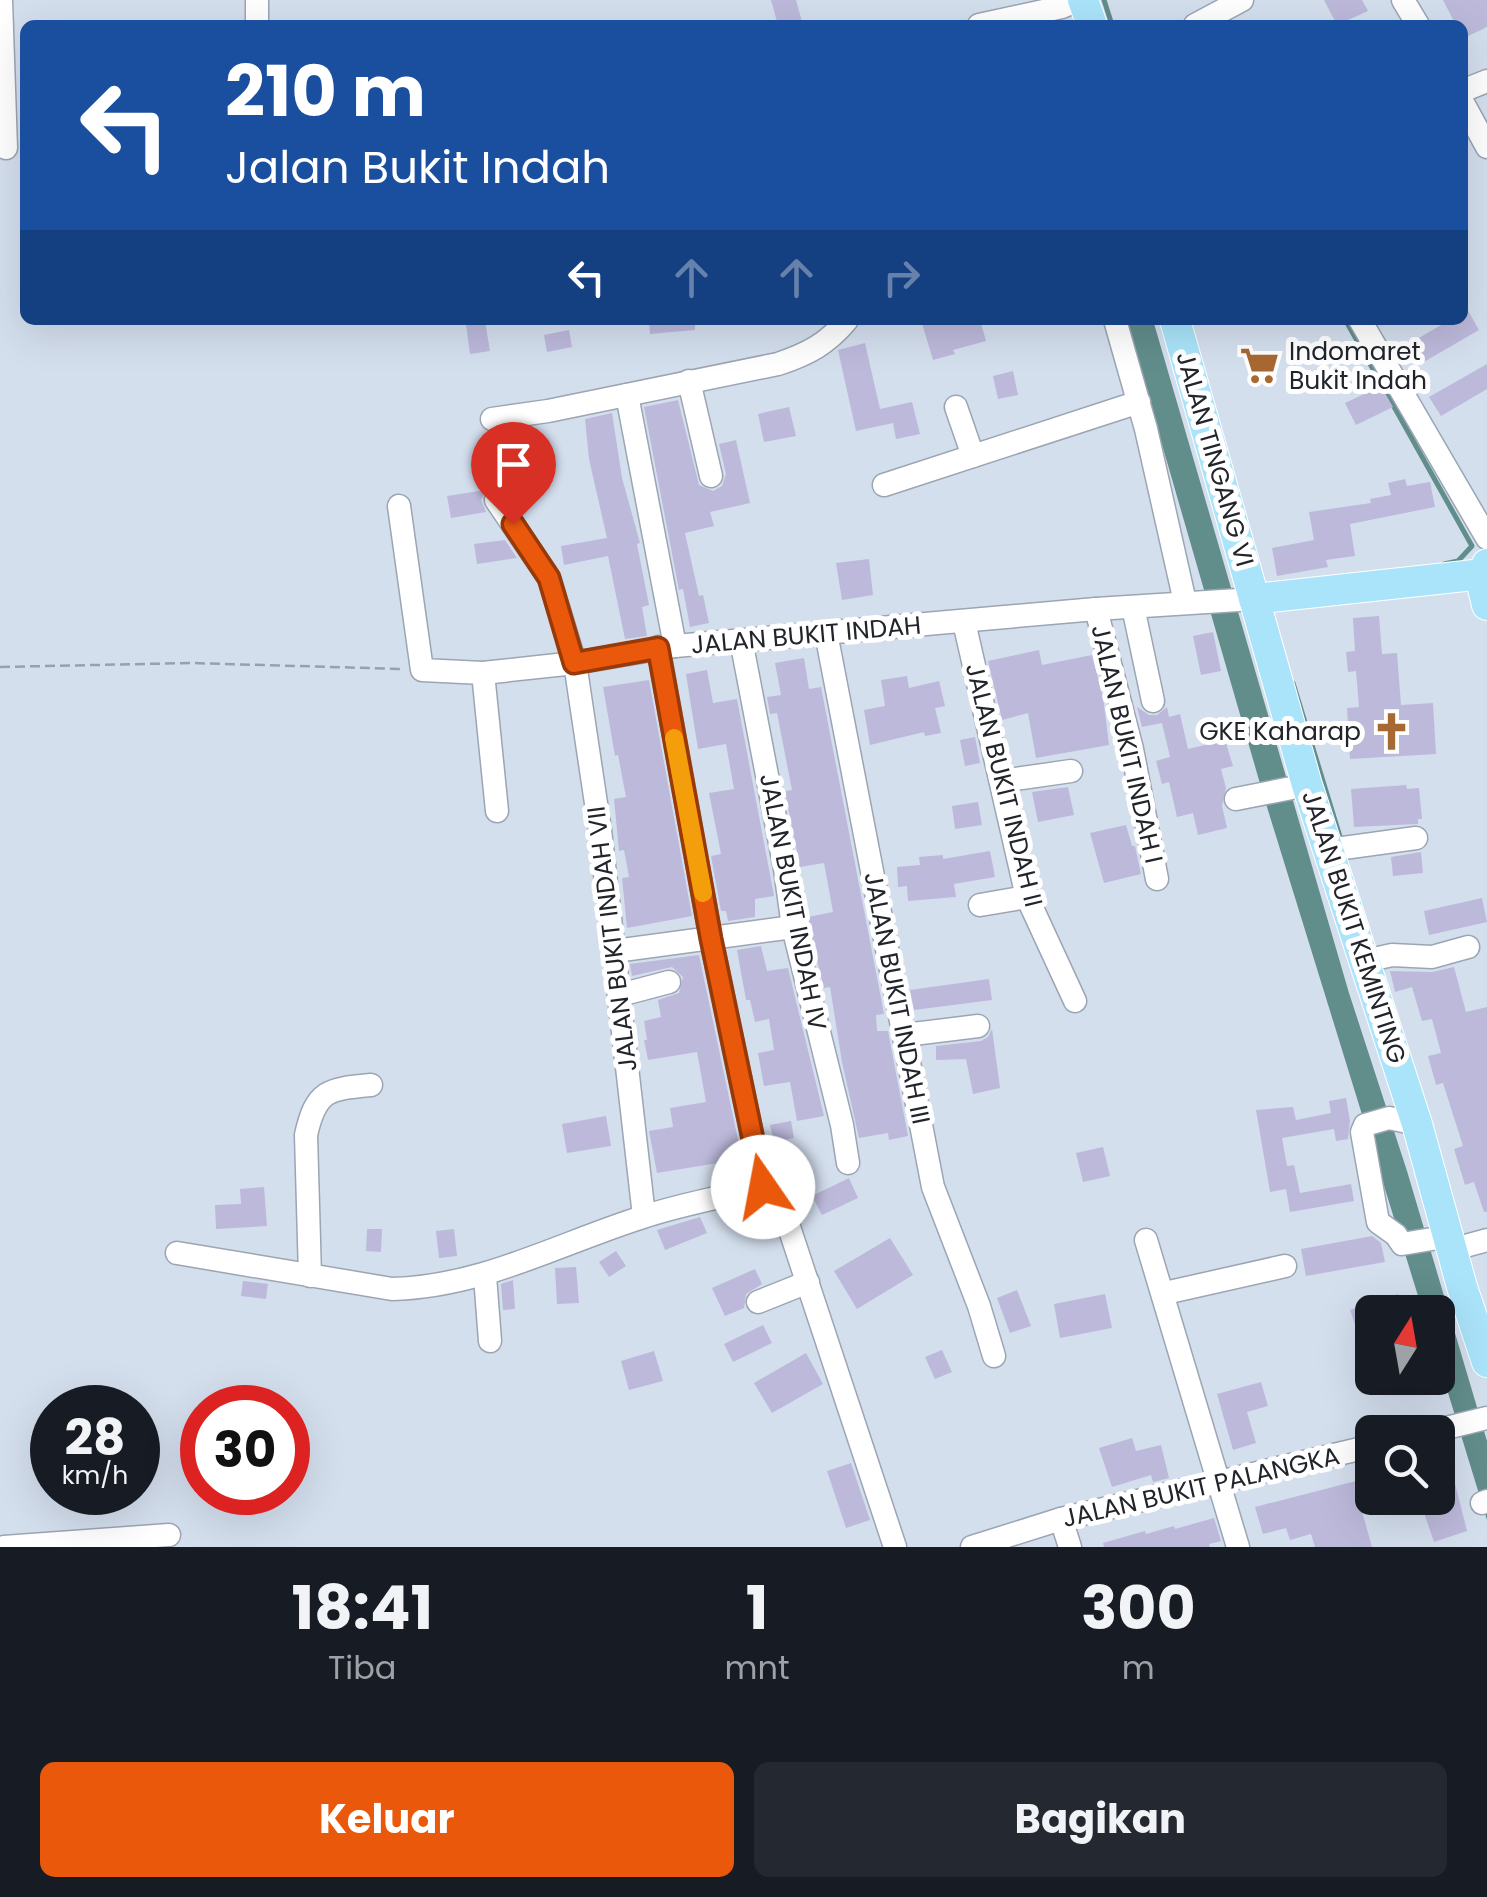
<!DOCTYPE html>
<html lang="id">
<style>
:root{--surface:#171b24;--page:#242831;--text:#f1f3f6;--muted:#9ea1a6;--accent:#ea580c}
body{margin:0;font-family:Poppins,sans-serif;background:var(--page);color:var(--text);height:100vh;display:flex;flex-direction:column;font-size:38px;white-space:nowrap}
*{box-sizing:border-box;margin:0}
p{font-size:32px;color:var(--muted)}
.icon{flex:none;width:55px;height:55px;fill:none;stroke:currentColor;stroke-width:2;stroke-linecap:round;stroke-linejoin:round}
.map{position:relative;height:1547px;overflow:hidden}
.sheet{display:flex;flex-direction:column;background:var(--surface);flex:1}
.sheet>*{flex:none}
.banner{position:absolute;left:20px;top:20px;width:1448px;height:305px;border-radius:15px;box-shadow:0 10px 40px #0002;background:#1a4fa0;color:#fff;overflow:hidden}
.needle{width:65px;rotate:11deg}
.buttons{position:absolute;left:1355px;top:1295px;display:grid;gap:20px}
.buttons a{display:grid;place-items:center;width:100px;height:100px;border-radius:15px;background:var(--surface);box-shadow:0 10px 40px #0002;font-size:50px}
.speed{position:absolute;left:30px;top:1385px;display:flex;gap:20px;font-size:50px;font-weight:700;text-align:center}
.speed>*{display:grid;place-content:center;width:130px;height:130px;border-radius:50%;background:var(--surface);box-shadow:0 10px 40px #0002;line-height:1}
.speed small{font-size:25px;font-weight:400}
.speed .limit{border:15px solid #d22;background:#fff;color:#111}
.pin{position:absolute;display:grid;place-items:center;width:85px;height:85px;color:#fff;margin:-102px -42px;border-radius:50% 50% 50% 0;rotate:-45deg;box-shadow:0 0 10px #0007}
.pin .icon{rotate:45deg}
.me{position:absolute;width:110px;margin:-55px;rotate:348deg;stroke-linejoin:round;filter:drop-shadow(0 0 8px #0008)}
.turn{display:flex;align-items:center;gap:35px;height:210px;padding:0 40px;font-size:45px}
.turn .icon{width:130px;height:130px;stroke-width:2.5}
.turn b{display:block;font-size:70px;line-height:85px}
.lanes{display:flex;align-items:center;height:95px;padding:0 40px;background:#0003;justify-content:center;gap:50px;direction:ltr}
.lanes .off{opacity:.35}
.eta{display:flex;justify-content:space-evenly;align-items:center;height:170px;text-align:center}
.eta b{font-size:60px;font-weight:700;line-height:70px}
.button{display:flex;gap:20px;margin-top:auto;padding:20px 40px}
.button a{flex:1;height:115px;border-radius:15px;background:var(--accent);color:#fff;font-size:40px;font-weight:700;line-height:115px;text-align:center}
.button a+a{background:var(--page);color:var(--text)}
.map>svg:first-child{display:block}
</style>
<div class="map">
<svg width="1487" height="1547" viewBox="0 0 1487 1547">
<rect width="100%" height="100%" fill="#d4dfee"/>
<polygon fill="#618d8b" points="1126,320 1153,320 1349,993 1407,1171 1487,1441 1487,1520 1438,1360 1438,1312 1423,1312 1263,794"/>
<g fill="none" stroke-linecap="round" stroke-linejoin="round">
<g stroke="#618d8b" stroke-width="5">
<polyline points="1104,0 1112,25"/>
<polyline points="1346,321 1472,546 1458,561 1444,564"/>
<polyline points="1293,683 1341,840"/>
</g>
</g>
<g fill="#bcb9db">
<polygon points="771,0 796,0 803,25 778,25"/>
<polygon points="1324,0 1362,0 1368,11 1337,25"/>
<polygon points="1443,0 1487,0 1487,27 1462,39 1462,25 1456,25"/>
<polygon points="1462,300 1479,330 1422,363 1410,343 1450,320 1462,320"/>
<polygon points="649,320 695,320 695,330 650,334"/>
<polygon points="921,320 980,320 986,341 953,350 955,354 933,360"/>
<polygon points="485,321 490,351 470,354 466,324"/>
<polygon points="569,330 572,347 547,352 544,335"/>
<polygon points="865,343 880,409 912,402 920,434 896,439 893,423 856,431 838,350"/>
<polygon points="1487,364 1487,389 1441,416 1429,397"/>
<polygon points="1013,371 1018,395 998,399 993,376"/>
<polygon points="1381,386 1393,407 1356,425 1345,403"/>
<polygon points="678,400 699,485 713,491 722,486 726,474 719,444 736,440 750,503 710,512 714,526 685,533 699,596 703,595 709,623 690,627 683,589 679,590 644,407"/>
<polygon points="789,407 796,436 764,442 758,414"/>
<polygon points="612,413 622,478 640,543 637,544 649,605 642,607 647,636 625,639 608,556 564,565 561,546 607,538 589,459 585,419"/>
<polygon points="1405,479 1407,486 1430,482 1435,507 1350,524 1355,556 1326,560 1328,567 1277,576 1272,548 1314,540 1309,512 1371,503 1370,499 1391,495 1388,483"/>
<polygon points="486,490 481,500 486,512 451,518 447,496"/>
<polygon points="505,540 517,558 477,564 474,544"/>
<polygon points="869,559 873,595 842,600 836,563"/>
<polygon points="1379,616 1382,654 1397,653 1401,705 1433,703 1436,754 1350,759 1347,708 1359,707 1356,671 1348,672 1346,652 1355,651 1353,618"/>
<polygon points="1213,632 1221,671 1201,675 1193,636"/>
<polygon points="1039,650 1042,665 1092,655 1103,697 1109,745 1036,758 1028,713 1002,720 988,661"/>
<polygon points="804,658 809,689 821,687 884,1014 876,1015 877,1031 888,1031 908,1136 889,1140 888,1133 859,1138 842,1062 830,987 824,988 814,949 808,917 833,912 824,863 800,867 785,791 792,790 777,713 770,714 767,697 781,695 775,663"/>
<polygon points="707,670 713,703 737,699 774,896 755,899 755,917 728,921 726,911 721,911 711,856 721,854 709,793 734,789 726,744 698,749 686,674"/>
<polygon points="907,676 909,688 939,681 945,706 935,708 941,733 925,736 924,732 870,745 864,710 885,706 881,680"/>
<polygon points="649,680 692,916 627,928 622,878 629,877 624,850 619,851 614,799 626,797 618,755 615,756 603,687"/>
<polygon points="1137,707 1149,715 1157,715 1167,707 1169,717 1180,714 1188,749 1225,740 1233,766 1221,769 1226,788 1222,806 1227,828 1198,835 1193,813 1177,817 1169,782 1162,784 1156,761 1170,757 1162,723 1142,727"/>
<polygon points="975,737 980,763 965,766 960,740"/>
<polygon points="1406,785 1407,789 1419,788 1422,819 1418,819 1418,824 1354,827 1351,789"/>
<polygon points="1068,787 1074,815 1038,822 1032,792"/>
<polygon points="978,802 982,825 955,829 952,806"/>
<polygon points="1126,825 1132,846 1135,846 1141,874 1104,883 1090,833"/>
<polygon points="990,851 995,877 954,884 956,897 908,901 907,886 898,887 897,867 920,865 919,857 943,855 943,859"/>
<polygon points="1421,852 1423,873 1393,876 1391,857"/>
<polygon points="1482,898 1487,922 1429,935 1424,911"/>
<polygon points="761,946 767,971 788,968 824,1116 797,1121 790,1082 764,1086 758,1053 774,1050 769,1019 755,1022 750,1000 746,1000 737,950"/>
<polygon points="699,955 742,1159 657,1173 649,1131 673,1127 670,1108 706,1102 697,1052 648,1060 644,1040 647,1040 644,1021 661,1017 658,1000 679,993 683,977 672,967 632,976 630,964"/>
<polygon points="1454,967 1466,1012 1487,1007 1487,1212 1484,1212 1474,1182 1465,1185 1454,1149 1463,1146 1443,1083 1436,1085 1428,1056 1441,1053 1432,1019 1422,1021 1412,987 1395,992 1390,971 1432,972"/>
<polygon points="989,979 992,1000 914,1010 910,990"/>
<polygon points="992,1029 1000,1088 973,1094 966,1059 936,1060 936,1046 981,1041 988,1037"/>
<polygon points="1346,1098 1350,1121 1348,1139 1336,1141 1334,1129 1282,1138 1287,1166 1294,1165 1300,1193 1351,1184 1354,1201 1290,1212 1286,1189 1270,1192 1256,1110 1293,1107 1296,1120 1331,1113 1329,1101"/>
<polygon points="606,1116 611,1146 567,1153 562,1124"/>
<polygon points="791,1121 794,1138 774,1142 770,1125"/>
<polygon points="1103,1147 1110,1176 1083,1182 1076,1153"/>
<polygon points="849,1178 858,1198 822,1215 812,1196"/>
<polygon points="264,1187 267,1226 216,1229 215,1205 241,1204 240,1189"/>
<polygon points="700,1217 707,1233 665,1250 657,1230"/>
<polygon points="367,1229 382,1229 381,1252 366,1251"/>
<polygon points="454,1229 457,1256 439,1258 436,1231"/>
<polygon points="1372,1236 1381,1243 1385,1262 1306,1276 1301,1249"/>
<polygon points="890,1238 913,1275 857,1309 834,1271"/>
<polygon points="616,1251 626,1266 609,1277 599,1262"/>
<polygon points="576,1267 579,1303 557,1304 555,1268"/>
<polygon points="755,1269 762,1284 746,1294 744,1308 725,1316 712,1288"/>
<polygon points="513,1280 515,1309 503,1310 501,1284"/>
<polygon points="243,1281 268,1284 266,1299 241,1296"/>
<polygon points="1017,1290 1031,1326 1010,1333 997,1298"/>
<polygon points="1105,1294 1112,1328 1060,1338 1054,1304"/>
<polygon points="1398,1294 1404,1312 1372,1312 1372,1332 1359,1336 1350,1310"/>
<polygon points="763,1325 772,1343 733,1362 724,1344"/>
<polygon points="942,1350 952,1372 935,1379 925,1357"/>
<polygon points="654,1351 663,1381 629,1390 621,1361"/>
<polygon points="806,1353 823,1384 772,1413 754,1383"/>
<polygon points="1261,1382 1268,1406 1247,1412 1256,1443 1233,1450 1217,1394"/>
<polygon points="1132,1438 1136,1451 1161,1445 1169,1478 1153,1482 1151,1475 1112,1487 1099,1448"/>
<polygon points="1445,1444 1467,1531 1434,1542 1419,1498 1438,1498 1438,1446"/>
<polygon points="851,1463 870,1520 846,1528 827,1471"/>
<polygon points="1372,1474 1372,1505 1361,1508 1372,1547 1315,1547 1311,1534 1290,1540 1286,1528 1263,1534 1255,1507 1356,1481 1356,1478"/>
<polygon points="1214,1518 1221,1541 1209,1544 1210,1547 1104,1547 1103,1543 1145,1531 1146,1534 1174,1526 1175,1529"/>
</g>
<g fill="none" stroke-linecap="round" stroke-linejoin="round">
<defs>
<g id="minor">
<polyline points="1,0 6,148"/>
<polyline points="257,0 257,25"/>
<polyline points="1403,0 1418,25"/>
<polyline points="979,25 1062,7 1078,0"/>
<polyline points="1195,25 1242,0"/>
<polyline points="1462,91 1487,81"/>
<polyline points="1462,101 1487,147"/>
<polyline points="1115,320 1146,429 1185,602"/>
<polyline points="1360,320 1487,538"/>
<polyline points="689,381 711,476"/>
<polyline points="627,395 675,646"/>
<polyline points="956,407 973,456"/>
<path d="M492,419L548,411L778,364C808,354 827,344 847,320"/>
<polyline points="884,485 1139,402"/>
<polyline points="496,500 549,578 575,663 600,830 644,1216"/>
<polyline points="399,506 422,670 483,673 575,663 675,646 1096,609 1254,599"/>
<polyline points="1133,607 1153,701"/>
<polyline points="1096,609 1132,749 1157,879"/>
<polyline points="964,622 1027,897 1075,1001"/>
<polyline points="826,633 933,1187 979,1306 994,1356"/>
<polyline points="741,640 785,869 793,927 842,1125 848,1163"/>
<polyline points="483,673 497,811"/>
<polyline points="1002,781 1071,771"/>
<polyline points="1236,799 1307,785"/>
<polyline points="1329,850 1416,838"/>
<polyline points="980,905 1027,897"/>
<polyline points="615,951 793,927"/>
<polyline points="1365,961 1392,955 1432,957 1468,947"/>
<polyline points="620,995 669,982"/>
<polyline points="905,1035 978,1026"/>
<polyline points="1417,1124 1389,1118 1365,1125 1362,1132 1378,1222 1396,1235 1402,1244 1450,1236"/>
<polyline points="763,1187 787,1221 895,1547"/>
<polyline points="1146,1240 1238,1547"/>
<polyline points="1454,1249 1487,1240"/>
<path d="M177,1253L392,1289C482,1287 560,1243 643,1217C682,1204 723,1197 763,1187L711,939L658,647"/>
<path d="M310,1276L306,1135C316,1090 328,1089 371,1085"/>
<polyline points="485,1276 490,1341"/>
<polyline points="1165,1293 1285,1266"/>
<polyline points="758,1302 808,1282"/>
<polyline points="1430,1432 1487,1418"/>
<polyline points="1482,1503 1487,1501"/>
<polyline points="1061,1519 1070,1547"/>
<polyline points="4,1547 169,1535"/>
<polyline points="972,1547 1061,1519 1372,1446"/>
</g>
<g id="major">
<polyline points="1083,0 1092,25"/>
<polyline points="1175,320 1307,785 1417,1124 1462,1287 1487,1362"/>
<polyline points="1487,564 1482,584 1487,605"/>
<polyline points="1254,599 1483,574"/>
</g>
</defs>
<use href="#minor" stroke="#9ba5b4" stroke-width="25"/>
<use href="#major" stroke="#fff" stroke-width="32"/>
<polyline stroke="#98a0ac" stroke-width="2.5" stroke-dasharray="10 5" stroke-linecap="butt" points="0,667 191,663 403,669"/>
<use href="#minor" stroke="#fff" stroke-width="22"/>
<use href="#major" stroke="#aae4fa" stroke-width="30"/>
</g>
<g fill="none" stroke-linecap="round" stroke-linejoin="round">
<defs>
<polyline id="route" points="513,524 549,578 574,663 658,648 711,939 763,1187"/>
</defs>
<use href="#route" stroke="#983908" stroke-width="25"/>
<use href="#route" stroke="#ea580c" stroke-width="18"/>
<polyline stroke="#f59e0b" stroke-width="18" points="674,738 703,893"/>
</g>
<defs>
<symbol id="supermarket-bare" viewBox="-9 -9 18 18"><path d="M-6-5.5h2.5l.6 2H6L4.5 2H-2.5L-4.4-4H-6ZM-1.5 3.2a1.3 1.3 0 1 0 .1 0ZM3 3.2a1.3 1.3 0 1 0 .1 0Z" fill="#a86831" stroke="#fff" stroke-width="2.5" paint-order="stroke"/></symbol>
<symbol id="church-bare" viewBox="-9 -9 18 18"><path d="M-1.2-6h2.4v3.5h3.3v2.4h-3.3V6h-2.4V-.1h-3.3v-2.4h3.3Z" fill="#a86831" stroke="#fff" stroke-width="2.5" paint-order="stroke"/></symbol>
</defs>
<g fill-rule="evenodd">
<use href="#supermarket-bare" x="1232" y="338" width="55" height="55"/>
<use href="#church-bare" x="1364" y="704" width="55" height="55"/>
</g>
<g text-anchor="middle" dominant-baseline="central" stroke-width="10" stroke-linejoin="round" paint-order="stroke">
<g font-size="25" fill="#21242a" stroke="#fff" text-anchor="start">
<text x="1289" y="351">Indomaret<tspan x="1289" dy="29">Bukit Indah</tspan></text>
<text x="1361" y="731" text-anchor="end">GKE Kaharap</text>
</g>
<g font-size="25" fill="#21242a" stroke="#fff">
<text transform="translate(1215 459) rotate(74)">JALAN TINGANG VI</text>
<text transform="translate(806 635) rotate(-5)">JALAN BUKIT INDAH</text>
<text transform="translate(1127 744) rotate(77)">JALAN BUKIT INDAH I</text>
<text transform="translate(1004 785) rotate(76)">JALAN BUKIT INDAH II</text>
<text transform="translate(793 902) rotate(79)">JALAN BUKIT INDAH IV</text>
<text transform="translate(1354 927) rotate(72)">JALAN BUKIT KEMINTING</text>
<text transform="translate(612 939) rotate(-97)">JALAN BUKIT INDAH VII</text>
<text transform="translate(897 998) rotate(79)">JALAN BUKIT INDAH III</text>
<text transform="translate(1201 1487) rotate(-13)">JALAN BUKIT PALANGKA</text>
</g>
</g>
</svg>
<div class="buttons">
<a><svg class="needle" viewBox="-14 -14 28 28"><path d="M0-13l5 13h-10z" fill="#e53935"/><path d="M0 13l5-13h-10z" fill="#9ea1a6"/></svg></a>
<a><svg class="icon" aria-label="search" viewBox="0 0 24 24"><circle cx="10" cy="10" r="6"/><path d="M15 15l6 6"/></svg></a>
</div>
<div class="speed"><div>28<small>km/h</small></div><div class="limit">30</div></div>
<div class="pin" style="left:513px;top:524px;background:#d93025"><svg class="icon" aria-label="arrive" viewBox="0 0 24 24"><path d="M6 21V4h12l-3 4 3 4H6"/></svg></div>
<svg class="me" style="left:763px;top:1187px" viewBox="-20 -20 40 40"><circle r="19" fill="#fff"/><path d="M0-13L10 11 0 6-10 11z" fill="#ea580c"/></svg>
<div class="banner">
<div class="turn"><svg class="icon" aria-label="left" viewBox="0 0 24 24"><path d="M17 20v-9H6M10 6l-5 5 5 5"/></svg><div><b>210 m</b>Jalan Bukit Indah</div></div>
<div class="lanes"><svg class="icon" aria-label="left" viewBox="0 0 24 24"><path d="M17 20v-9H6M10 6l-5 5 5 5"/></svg><svg class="icon off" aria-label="ahead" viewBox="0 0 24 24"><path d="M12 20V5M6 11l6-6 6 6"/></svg><svg class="icon off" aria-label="ahead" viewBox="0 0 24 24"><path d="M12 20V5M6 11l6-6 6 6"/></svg><svg class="icon off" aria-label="right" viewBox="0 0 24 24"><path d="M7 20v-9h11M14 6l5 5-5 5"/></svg></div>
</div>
</div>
<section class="sheet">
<div class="eta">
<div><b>18:41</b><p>Tiba</p></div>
<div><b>1</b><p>mnt</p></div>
<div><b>300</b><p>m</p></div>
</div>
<div class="button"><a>Keluar</a><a>Bagikan</a></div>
</section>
